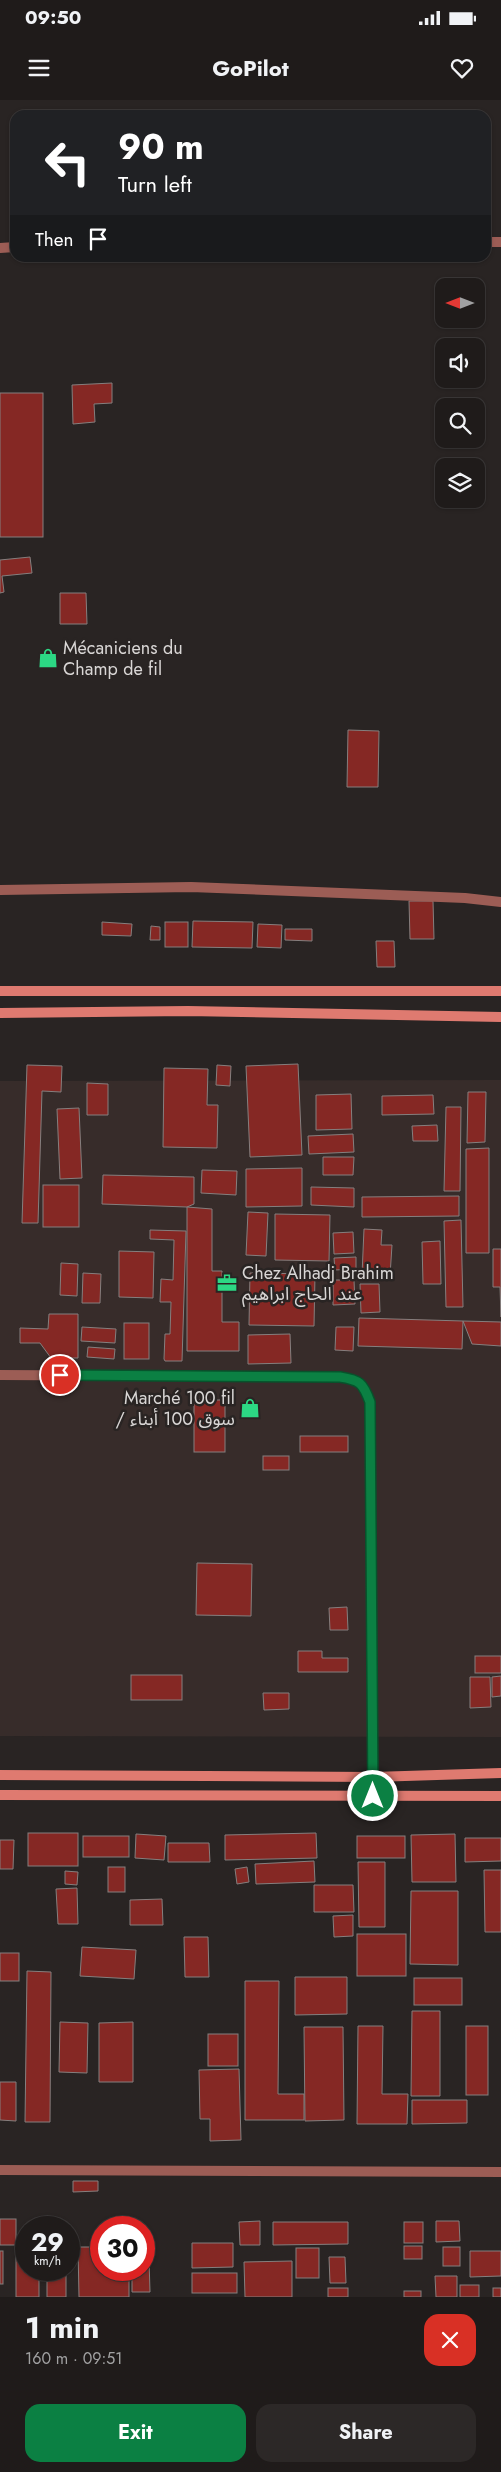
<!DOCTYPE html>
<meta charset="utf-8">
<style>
:root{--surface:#1f1b1a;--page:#2c2827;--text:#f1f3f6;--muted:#a1a1a2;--line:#3c3939;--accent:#0b8043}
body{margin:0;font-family:Jost,"Noto Sans Arabic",sans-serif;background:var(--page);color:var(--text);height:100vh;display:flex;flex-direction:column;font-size:19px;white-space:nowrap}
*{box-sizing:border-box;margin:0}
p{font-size:16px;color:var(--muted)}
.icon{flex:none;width:28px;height:28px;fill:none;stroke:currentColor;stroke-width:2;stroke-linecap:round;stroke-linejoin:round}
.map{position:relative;height:2197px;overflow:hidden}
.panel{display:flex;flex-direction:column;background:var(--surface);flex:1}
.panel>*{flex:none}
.top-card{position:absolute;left:10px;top:10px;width:481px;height:152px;border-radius:15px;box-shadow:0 1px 4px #0004,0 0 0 1px var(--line);background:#202124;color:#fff;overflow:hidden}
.needle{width:32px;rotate:270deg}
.fabs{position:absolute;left:435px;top:178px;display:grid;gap:10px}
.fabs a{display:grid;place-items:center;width:50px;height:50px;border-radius:10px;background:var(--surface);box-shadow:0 1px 4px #0004,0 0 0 1px var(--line);font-size:25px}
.speed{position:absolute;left:15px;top:2116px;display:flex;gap:10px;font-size:25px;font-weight:700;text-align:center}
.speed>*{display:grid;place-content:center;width:65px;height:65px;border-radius:50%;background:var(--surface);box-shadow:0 1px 4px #0004,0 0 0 1px var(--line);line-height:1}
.speed small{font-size:12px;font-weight:400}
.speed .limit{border:8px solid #d22;background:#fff;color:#111}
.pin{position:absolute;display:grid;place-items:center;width:42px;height:42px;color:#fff;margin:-21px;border:2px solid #fff;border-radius:50%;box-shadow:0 1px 5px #0007}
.me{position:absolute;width:55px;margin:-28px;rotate:0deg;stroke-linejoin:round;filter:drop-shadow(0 0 4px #0008)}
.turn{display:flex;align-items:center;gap:18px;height:105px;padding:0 25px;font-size:22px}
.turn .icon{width:65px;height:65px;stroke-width:2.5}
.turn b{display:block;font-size:35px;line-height:42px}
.then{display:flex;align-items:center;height:48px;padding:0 25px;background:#0003;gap:10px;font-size:19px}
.round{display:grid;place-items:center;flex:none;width:52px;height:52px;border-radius:15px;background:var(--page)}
.head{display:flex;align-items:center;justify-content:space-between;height:85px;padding:0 25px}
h1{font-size:30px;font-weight:700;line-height:38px}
.primary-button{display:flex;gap:10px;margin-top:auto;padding:10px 25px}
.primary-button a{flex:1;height:58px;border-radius:15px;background:var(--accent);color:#fff;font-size:20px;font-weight:700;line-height:58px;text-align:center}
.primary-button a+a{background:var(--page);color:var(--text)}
.status{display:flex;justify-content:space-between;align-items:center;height:35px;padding:0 25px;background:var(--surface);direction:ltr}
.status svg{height:14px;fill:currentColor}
header{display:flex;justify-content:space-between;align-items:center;height:65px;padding:0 25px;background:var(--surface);font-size:22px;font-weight:700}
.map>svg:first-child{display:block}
</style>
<div class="status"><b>09:50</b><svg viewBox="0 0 49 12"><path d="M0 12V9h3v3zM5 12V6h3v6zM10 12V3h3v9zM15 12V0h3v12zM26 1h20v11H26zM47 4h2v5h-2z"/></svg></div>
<header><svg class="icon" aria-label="menu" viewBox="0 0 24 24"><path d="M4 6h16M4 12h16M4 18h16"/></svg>GoPilot<svg class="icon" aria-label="heart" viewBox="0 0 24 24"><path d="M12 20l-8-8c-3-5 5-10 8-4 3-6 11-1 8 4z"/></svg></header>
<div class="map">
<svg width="501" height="2197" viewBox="0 0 501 2197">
<rect width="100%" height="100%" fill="#292423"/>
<polygon fill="#372c2a" points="501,980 501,1637 0,1636 0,981"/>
<g fill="#852824" stroke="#857f7e">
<polygon points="112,283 112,303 94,304 95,322 73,324 72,285"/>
<rect x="0" y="293" width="43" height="144"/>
<polygon points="30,457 32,473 2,476 4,492 0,493 0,460"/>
<polygon points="60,493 86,493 87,524 60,524"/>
<polygon points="348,630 379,631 378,687 347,687"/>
<polygon points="409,801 433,801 434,839 410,839"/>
<polygon points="193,821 253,822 252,848 192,847"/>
<polygon points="102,822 132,824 131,836 102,835"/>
<rect x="165" y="822" width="23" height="25"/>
<polygon points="258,824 282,825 281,848 257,847"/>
<polygon points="151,826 160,827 160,840 150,840"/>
<polygon points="285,829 312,829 312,841 285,840"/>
<polygon points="376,841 394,841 395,867 377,867"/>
<polygon points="298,964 302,1055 250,1057 246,966"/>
<polygon points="27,965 62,966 61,992 42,991 38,1123 22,1123"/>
<polygon points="217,965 231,966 230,986 216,985"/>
<polygon points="164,968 208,969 207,1005 218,1005 217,1048 163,1047"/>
<polygon points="87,983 108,984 108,1015 87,1015"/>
<polygon points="468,992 486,992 485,1042 467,1043"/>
<polygon points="351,994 352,1029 316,1030 316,995"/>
<polygon points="433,995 434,1014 382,1015 382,996"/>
<polygon points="446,1007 461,1007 460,1091 444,1091"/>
<polygon points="79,1008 82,1078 60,1079 57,1009"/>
<polygon points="437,1025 438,1041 413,1041 412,1026"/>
<polygon points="353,1034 354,1052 309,1054 308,1036"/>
<polygon points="489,1048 489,1153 466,1153 466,1049"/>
<polygon points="323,1057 354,1057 353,1075 323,1075"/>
<polygon points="302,1068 302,1106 246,1107 246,1069"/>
<polygon points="202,1070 237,1071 236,1095 201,1093"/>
<polygon points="103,1075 194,1077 194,1104 187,1107 102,1104"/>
<rect x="43" y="1085" width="36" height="42"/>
<polygon points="311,1087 354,1088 354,1107 311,1105"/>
<polygon points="459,1096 459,1116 362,1117 362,1097"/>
<polygon points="187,1107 212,1109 212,1171 222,1171 222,1222 239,1222 239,1251 187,1251"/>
<polygon points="248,1112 268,1113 266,1156 246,1155"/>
<polygon points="275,1114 330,1115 329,1161 275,1160"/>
<polygon points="461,1120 463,1207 446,1207 444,1121"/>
<polygon points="364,1129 382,1130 381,1145 392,1145 390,1176 362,1175"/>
<polygon points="150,1130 186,1131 182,1261 165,1261 164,1259 165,1234 170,1234 171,1202 160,1202 161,1179 173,1180 174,1140 150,1139"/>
<polygon points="353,1132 354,1153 334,1154 333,1133"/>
<polygon points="440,1141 441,1184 423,1184 422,1142"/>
<polygon points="493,1149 501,1149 501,1217 500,1187 493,1187"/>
<polygon points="119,1151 154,1152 153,1198 119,1197"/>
<polygon points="356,1157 356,1169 335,1170 334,1158"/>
<polygon points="61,1163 78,1164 77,1196 60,1195"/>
<polygon points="83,1173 101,1174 100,1203 82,1203"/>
<polygon points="250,1173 315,1174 314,1226 249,1225"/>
<polygon points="333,1180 354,1180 355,1204 333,1205"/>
<polygon points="360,1184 379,1184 380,1212 361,1213"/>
<polygon points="49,1214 78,1214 78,1258 51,1258 40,1243 20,1243 20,1228 48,1229"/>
<polygon points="359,1218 463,1221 462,1249 358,1246"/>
<polygon points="463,1221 501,1222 501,1246 472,1244"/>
<rect x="124" y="1223" width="25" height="36"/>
<polygon points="82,1227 116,1229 115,1243 81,1241"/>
<polygon points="336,1227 354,1227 353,1251 335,1250"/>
<polygon points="290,1234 291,1263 248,1264 248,1235"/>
<polygon points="88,1247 115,1249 114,1259 87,1257"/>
<rect x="194" y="1300" width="31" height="52"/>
<rect x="300" y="1336" width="48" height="16"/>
<rect x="263" y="1356" width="26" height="14"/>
<polygon points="197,1463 252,1464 251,1516 196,1515"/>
<polygon points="347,1507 348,1530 330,1530 329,1508"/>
<polygon points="298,1551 322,1551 322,1558 348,1558 348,1572 298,1572"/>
<rect x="475" y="1556" width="26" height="17"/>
<rect x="131" y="1575" width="51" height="25"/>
<polygon points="501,1576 501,1596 492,1597 492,1577"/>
<polygon points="470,1577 490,1577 491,1607 470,1608"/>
<polygon points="263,1593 289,1593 289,1609 264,1610"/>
<rect x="28" y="1733" width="50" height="33"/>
<polygon points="316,1733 317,1758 225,1760 225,1735"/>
<polygon points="136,1734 166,1736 164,1760 135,1758"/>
<polygon points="455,1734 456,1782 412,1782 411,1735"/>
<rect x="83" y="1736" width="46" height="21"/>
<rect x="357" y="1736" width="48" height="22"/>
<polygon points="465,1738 501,1738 501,1761 465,1762"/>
<polygon points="0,1740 14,1740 13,1769 0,1769"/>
<polygon points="168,1743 209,1743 210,1762 168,1762"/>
<polygon points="314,1761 315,1782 256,1784 255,1764"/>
<polygon points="358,1762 385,1762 385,1827 359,1827"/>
<rect x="108" y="1767" width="17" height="25"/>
<polygon points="247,1767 249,1782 237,1784 235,1769"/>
<polygon points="484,1770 501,1770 501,1832 485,1832"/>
<polygon points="65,1771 78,1772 77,1785 65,1784"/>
<polygon points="314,1785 353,1785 354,1812 314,1812"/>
<polygon points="77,1788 78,1824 58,1824 56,1789"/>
<polygon points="411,1791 458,1791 458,1865 410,1864"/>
<polygon points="162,1799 163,1825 130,1825 130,1800"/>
<polygon points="353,1815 353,1836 334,1837 333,1816"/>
<rect x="357" y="1834" width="49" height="42"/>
<polygon points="184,1837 208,1837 209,1877 185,1877"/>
<polygon points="82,1847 136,1850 134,1879 80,1876"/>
<rect x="0" y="1853" width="19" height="28"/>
<polygon points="27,1871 51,1872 50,2022 25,2022"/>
<polygon points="295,1877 347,1877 347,1914 295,1915"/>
<rect x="414" y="1878" width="48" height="27"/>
<polygon points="245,1881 279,1881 278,1994 304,1994 304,2020 245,2020"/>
<polygon points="412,1911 440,1911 440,1996 411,1996"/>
<polygon points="60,1922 88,1923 87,1973 59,1972"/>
<polygon points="133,1922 133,1982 99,1982 99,1923"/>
<polygon points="358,1926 383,1926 382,1994 408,1994 407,2024 357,2024"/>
<rect x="466" y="1926" width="22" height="69"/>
<polygon points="304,1927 343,1927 344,2020 305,2021"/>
<rect x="208" y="1934" width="30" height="32"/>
<polygon points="239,1969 241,2040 210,2041 210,2019 200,2019 199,1970"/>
<polygon points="0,1982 16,1982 16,2021 0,2020"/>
<polygon points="412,2000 467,2000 467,2023 412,2024"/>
<polygon points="73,2081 98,2081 98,2091 73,2092"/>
<rect x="0" y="2119" width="16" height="26"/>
<polygon points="260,2121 260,2145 240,2145 239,2122"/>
<polygon points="436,2121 459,2121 460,2141 436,2142"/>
<polygon points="273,2122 348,2122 348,2144 273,2145"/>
<rect x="404" y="2122" width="19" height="21"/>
<polygon points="192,2143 233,2143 233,2167 192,2168"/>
<rect x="404" y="2146" width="18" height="13"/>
<polygon points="78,2147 101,2147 101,2170 129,2170 129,2197 79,2197"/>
<rect x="443" y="2147" width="17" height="19"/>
<rect x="296" y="2148" width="23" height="30"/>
<polygon points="16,2149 26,2149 26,2170 39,2170 39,2197 16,2197"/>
<rect x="0" y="2151" width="3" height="33"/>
<polygon points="470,2151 501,2151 501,2176 470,2177"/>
<polygon points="329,2157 345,2157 346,2183 330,2183"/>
<polygon points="144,2159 149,2159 150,2192 132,2192 132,2170 144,2170"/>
<polygon points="292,2161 292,2197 245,2197 244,2162"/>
<rect x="47" y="2170" width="19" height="27"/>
<rect x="192" y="2173" width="45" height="20"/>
<polygon points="435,2176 457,2176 457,2197 436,2197"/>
<rect x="460" y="2185" width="19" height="12"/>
<rect x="328" y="2188" width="20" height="9"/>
<rect x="493" y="2188" width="8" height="9"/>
<rect x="404" y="2191" width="17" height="6"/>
</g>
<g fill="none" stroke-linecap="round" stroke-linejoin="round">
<g stroke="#9c5d55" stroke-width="10">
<polyline points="486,142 501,142"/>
<polyline points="0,148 15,147"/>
<polyline points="0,790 191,787 465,798 501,802"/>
</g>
<g stroke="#9c5d55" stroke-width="10">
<path d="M0,1275L340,1277C360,1280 363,1283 370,1302L373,1696"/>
<polyline points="0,2070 501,2072"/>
</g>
<g stroke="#df7a70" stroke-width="10">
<polyline points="0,891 501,891"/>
<polyline points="0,913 188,911 501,917"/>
<polyline points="0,1675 373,1677 501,1673"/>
<polyline points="0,1695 501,1696"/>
</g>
</g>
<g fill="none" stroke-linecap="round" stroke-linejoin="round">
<defs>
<path id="route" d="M60,1275L340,1277C360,1280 363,1283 370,1302L373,1696"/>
</defs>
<use href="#route" stroke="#07532c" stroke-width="12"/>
<use href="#route" stroke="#0b8043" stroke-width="9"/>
</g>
<defs>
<symbol id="shop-bare" viewBox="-9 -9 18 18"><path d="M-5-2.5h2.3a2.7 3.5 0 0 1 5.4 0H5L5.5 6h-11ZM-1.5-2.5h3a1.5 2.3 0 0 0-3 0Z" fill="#2cd884" stroke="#292423" stroke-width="2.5" paint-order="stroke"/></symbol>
<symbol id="office-bare" viewBox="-9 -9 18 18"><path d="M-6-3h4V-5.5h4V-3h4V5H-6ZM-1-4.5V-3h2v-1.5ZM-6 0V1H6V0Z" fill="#2cd884" stroke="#292423" stroke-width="2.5" paint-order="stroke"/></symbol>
</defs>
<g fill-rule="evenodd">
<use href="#shop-bare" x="34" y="544" width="28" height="28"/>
<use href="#office-bare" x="213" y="1169" width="28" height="28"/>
<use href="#shop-bare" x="236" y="1294" width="28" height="28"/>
</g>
<g text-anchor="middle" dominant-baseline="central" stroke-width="5" stroke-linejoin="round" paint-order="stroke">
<g font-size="18" fill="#d9d6d5" stroke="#292423" text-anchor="start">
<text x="63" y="548">Mécaniciens du<tspan x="63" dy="21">Champ de fil</tspan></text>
<text x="242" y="1173">Chez Alhadj Brahim<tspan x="242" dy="21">عند الحاج ابراهيم</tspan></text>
<text x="235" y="1298" text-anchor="end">Marché 100 fil<tspan x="235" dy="21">/ سوق 100 أبناء</tspan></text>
</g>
</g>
</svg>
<div class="fabs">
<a><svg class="needle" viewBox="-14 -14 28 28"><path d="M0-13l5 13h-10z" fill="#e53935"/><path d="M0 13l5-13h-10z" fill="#a1a1a2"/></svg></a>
<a><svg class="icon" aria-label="sound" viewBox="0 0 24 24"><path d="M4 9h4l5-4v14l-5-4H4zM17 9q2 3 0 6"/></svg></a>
<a><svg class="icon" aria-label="search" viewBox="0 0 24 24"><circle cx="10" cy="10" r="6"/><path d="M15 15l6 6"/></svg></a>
<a><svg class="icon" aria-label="layers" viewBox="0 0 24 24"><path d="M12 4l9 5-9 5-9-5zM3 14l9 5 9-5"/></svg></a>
</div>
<div class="speed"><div>29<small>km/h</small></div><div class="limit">30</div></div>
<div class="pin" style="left:60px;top:1275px;background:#d93025"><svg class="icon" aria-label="arrive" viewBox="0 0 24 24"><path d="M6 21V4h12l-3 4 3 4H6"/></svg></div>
<svg class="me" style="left:373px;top:1696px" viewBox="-20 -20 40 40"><circle r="17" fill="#0b8043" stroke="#fff" stroke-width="3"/><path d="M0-11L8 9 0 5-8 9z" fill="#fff"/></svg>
<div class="top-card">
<div class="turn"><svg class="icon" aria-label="left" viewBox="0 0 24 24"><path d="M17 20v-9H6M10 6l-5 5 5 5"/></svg><div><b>90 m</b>Turn left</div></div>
<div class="then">Then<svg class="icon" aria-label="arrive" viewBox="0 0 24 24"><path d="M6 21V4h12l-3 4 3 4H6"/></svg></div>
</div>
</div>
<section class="panel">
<div class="head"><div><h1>1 min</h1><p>160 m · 09:51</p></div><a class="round" style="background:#d93025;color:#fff"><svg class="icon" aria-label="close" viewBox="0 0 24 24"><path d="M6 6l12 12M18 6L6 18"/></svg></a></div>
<div class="primary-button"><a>Exit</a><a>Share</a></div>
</section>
